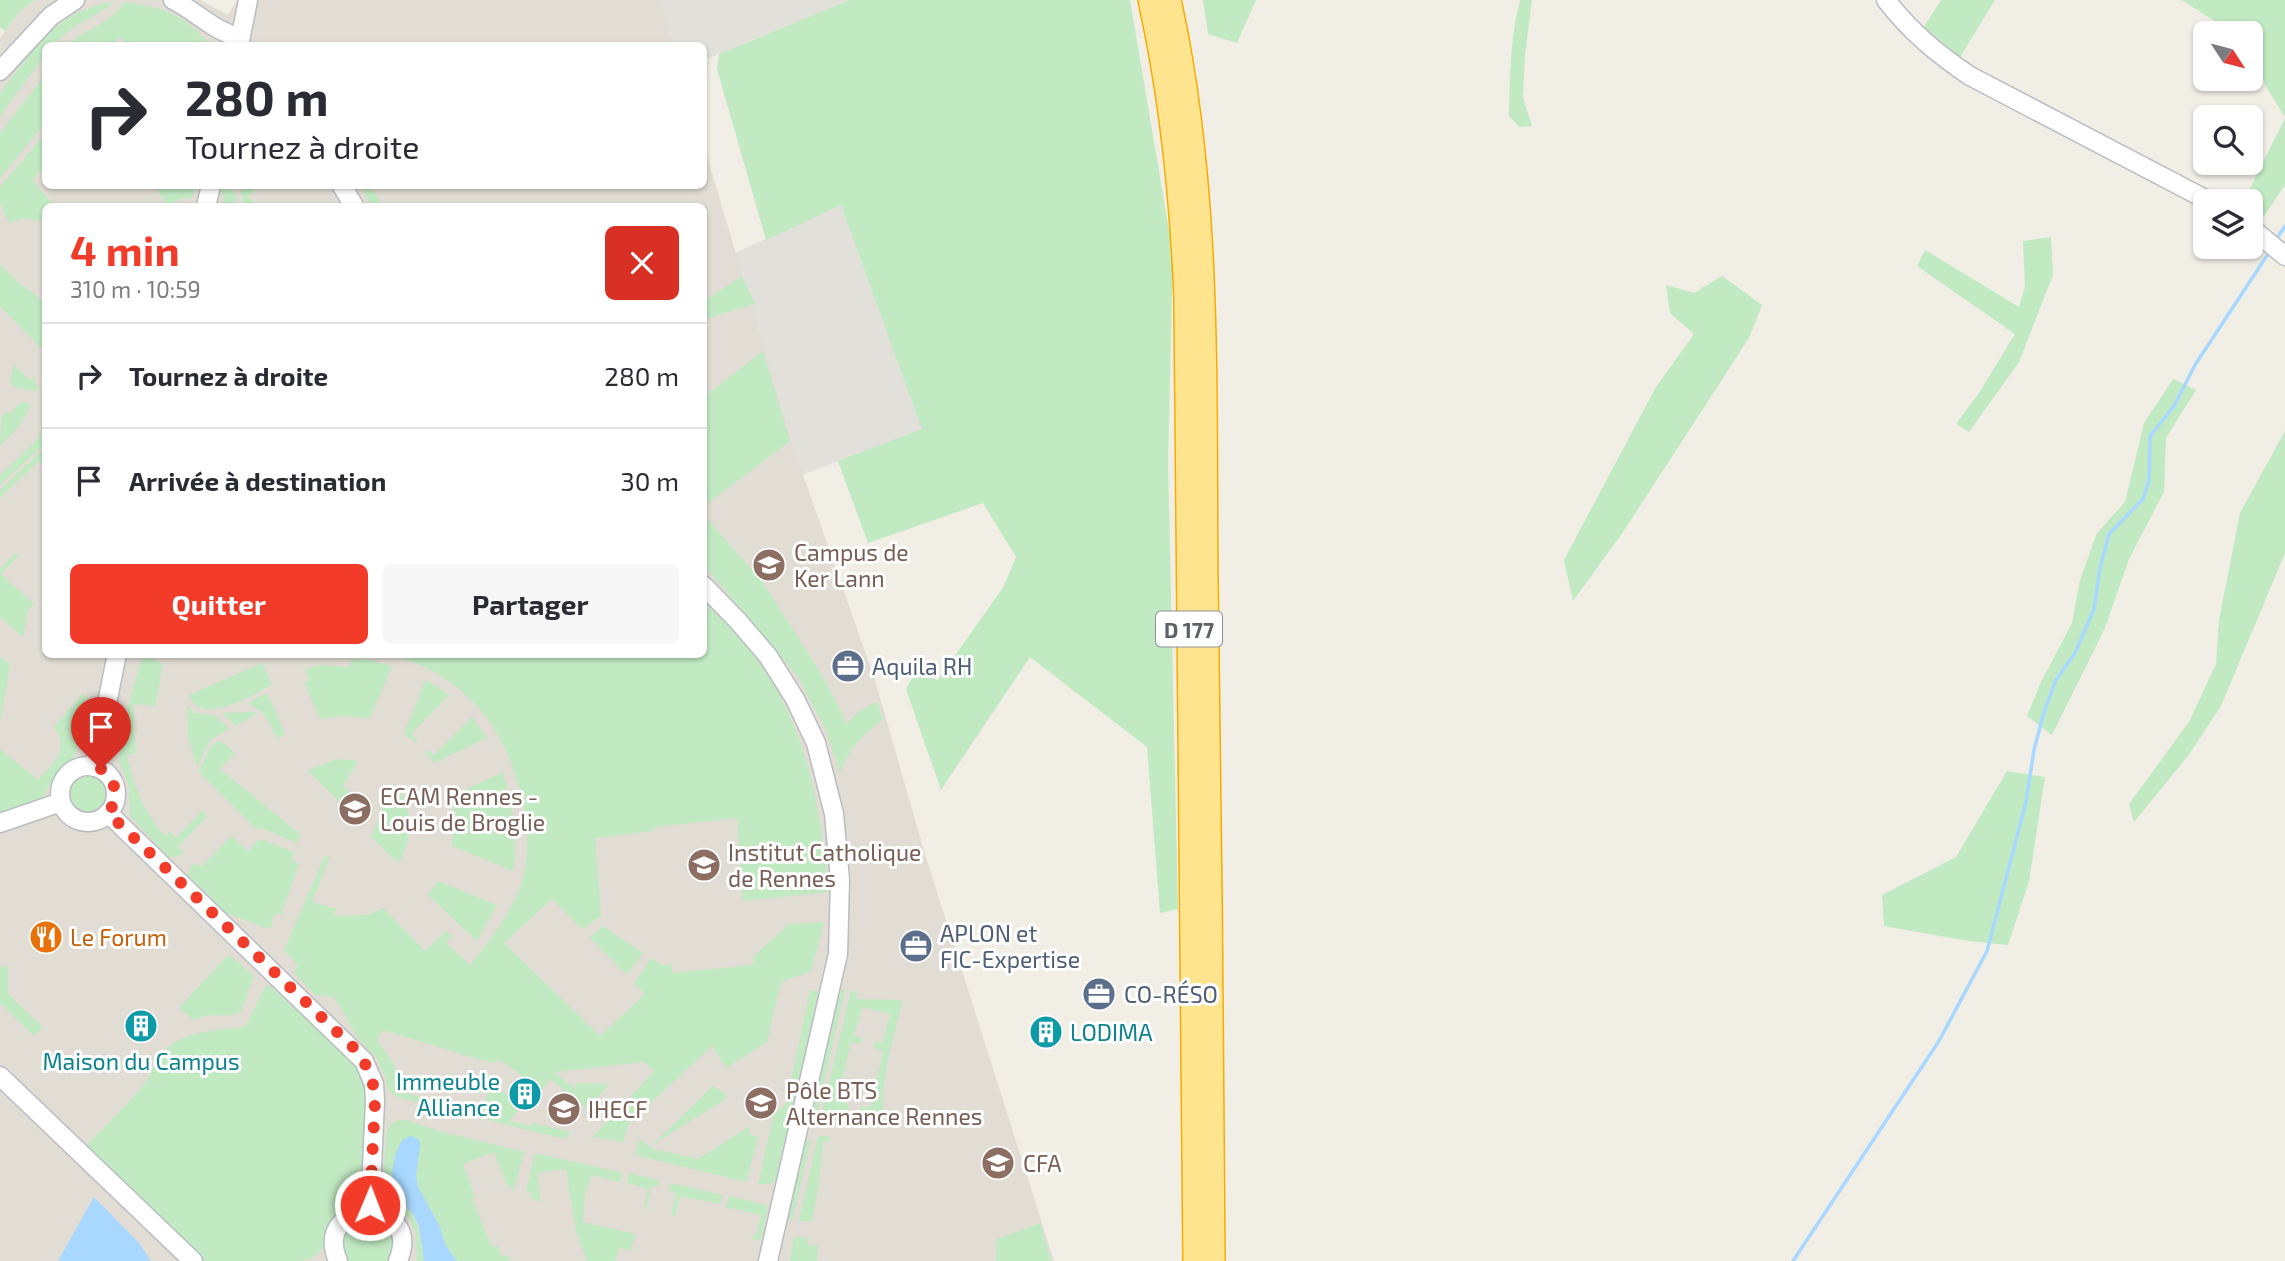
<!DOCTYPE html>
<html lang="fr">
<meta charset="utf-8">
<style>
:root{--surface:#fff;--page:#f7f7f7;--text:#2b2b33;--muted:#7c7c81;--line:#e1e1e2;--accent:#f33b29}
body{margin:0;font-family:"Exo 2",sans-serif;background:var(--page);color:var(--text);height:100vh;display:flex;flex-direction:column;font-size:26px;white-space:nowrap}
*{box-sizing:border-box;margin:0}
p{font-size:23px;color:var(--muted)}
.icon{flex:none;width:38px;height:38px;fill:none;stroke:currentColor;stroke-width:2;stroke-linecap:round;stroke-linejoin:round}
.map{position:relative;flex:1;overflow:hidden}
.side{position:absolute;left:42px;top:203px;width:665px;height:455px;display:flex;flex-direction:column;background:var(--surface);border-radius:10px;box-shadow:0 2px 5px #0004}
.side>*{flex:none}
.top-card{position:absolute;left:42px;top:42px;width:665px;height:147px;border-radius:10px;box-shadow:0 2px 5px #0004;background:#fff;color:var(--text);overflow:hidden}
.needle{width:46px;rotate:126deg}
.fabs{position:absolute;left:2193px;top:21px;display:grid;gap:14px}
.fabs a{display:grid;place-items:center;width:70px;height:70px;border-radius:10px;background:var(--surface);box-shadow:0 2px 5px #0004;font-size:35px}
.pin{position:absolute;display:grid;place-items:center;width:60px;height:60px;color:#fff;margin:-72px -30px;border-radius:50% 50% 50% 0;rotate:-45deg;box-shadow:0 0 7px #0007}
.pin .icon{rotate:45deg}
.me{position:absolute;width:77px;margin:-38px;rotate:1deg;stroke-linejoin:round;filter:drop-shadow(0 0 5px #0008)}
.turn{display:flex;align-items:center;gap:24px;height:147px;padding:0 28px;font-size:32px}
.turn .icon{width:91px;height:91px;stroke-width:2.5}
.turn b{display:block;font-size:49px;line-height:60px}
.round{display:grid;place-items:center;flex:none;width:74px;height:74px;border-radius:10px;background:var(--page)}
.headline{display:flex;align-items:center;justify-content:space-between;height:119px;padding:0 28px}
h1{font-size:42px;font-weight:700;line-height:52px;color:var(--accent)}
.primary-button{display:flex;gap:14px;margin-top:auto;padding:14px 28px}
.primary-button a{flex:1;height:80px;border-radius:10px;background:var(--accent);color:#fff;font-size:28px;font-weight:700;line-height:80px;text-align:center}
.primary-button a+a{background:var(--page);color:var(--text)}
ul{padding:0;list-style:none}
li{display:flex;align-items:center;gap:21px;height:105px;padding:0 28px;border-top:2px solid var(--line)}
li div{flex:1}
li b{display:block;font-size:26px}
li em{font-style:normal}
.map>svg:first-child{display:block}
</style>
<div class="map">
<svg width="2285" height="1261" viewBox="0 0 2285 1261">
<rect width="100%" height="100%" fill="#f1eee6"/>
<g fill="#e1e0da">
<polygon points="661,0 850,0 704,60 704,46 674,45"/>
<polygon points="841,205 923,429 802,475 735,253"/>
</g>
<path fill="#e1ddd4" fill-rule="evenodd" d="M35,0H200L228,15L237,0H661L674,45L46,46V186H704V146L794,449L874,677L925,854L1054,1261H0V38L21,10ZM46,206H704V654H46Z"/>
<g fill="#c1e9c2">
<polygon points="0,0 35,0 21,10 5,31 0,27"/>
<polygon points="850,0 1130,0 1173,254 1168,461 1178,909 1160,913 1147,747 1030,657 941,790 906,689 915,673 938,680 1004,586 1016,557 983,503 868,543 838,461 922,429 841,205 766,240 717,69 719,54"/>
<polygon points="1203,0 1256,0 1237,43 1208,34"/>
<path d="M1520,0H1532L1525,55L1523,97L1532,126L1519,127L1509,116C1510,76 1510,38 1520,0Z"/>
<polygon points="1941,0 1995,0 1960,57 1924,27"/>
<path d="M2182,0H2285V117C2268,89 2251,67 2250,33H2233Z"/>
<path d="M113,2L110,6L72,28L53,45L46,46L45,55L0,116V94L3,89C37,46 56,11 113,2Z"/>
<path d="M124,2C166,8 182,13 210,45H129L119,37L111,45H67C85,29 111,24 124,2Z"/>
<polygon points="45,75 45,123 0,178 0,133"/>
<polygon points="2285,118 2285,185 2262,219 2251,210 2250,201 2244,201"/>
<polygon points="45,134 45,168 44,167 32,180 55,206 46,206 45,222 25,218 9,223 0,203 0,187"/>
<polygon points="157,186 195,186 192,199 185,198 166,205 156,188"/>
<polygon points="219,186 231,186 237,198 234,206 223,204 225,200"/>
<polygon points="238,186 259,186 248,197 255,203 252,206 241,206 243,198"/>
<polygon points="361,186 370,186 384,206 371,206"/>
<polygon points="2051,237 2053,275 2019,362 1969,432 1956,424 1979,393 2015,334 1917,266 1925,250 2019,307 2025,287 2023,241"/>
<polygon points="0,264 19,283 45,302 45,352 0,306"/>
<polygon points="742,276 755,304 711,317 704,322 704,301"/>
<polygon points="1722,276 1762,305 1749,338 1623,532 1573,601 1564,560 1656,387 1694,334 1670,313 1666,285 1694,293"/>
<polygon points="763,351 790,441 704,506 704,397"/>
<polygon points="14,365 29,380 33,376 39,391 17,388 10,383"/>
<polygon points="2173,379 2196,390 2166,438 2164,492 2129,559 2105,628 2052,735 2027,716 2041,682 2072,623 2080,580 2097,533 2125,502 2144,423"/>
<path d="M21,402L31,404C24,422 13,433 0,446L2,414L12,412Z"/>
<polygon points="45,426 45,439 43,443 45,447 41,447 0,485 0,475 35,442"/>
<polygon points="2285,431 2285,553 2221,706 2188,756 2134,822 2129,804 2189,722 2216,664 2219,620 2240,513"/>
<polygon points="45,450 45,467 39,461 0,498 0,490 40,452"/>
<path d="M704,515L764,584L826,682L847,724L858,712L877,701L883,719C862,736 849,747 840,773L825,728L798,677L704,565Z"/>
<polygon points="16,553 19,555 1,574 34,604 28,610 23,637 0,617 0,568"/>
<path d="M704,602C722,620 743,640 758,661C807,727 822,813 828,892L743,901L737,818L655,827L654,831L595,838L601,916L582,929L552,899L504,943L600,1036L645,994L634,983L651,958L662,965H671L672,973L753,965L754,956L789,924L824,922L811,971L783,981L780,985L767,1042L726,1068L712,1046L629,1123L623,1142L593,1137L654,1071L644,1062L555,1072V1073L574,1088L578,1083L609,1084L588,1109L550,1079L542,1090L499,1059L493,1063L481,1060L383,1030L377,1040L393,1063L399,1083L408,1094L464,1109L462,1115L395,1096L388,1089L385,1075L375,1056L358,1038L334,997L315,995L294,973L298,965L284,950L325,856L330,857L312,902L336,909L334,916L368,915L383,908L425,951L446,931L452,936L446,943L470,965C490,941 510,914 521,885C538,836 517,758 487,718C476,703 459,688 444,678C428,666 409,661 391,655L704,654Z"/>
<path d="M143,655L163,664L155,706L133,704L136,753L127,755C132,784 145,814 165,836L169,832L176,838L203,810L207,817L178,846L184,852L177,857H169L130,816L129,786L119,761L130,698Z"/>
<polygon points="0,657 10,664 0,724"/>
<polygon points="351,659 370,660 392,666 370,718 342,716 320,719 304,682 309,680 305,669 321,665 350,667"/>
<path d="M262,663L272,685C251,695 202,728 189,695Z"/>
<polygon points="426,679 449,695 411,734 418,741 416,743 404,734"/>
<path d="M83,693L87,698L75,756L59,770L41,799L0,814V749L38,780C53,763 71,749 54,727Z"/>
<path d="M267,693L285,734L277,739C267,718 268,715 248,703Z"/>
<polygon points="187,705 195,713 214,715 229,729 210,740 197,767 188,737"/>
<polygon points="253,712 258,713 236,726 222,713"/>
<polygon points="472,717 487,738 434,763 425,752 427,749 434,755"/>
<polygon points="220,740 235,753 220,769 300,834 297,843 261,828 256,829 199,772 211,746"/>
<polygon points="337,759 358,761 343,786 352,794 346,809 308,770"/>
<polygon points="2007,771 2045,777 2029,881 2008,945 1968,941 1884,926 1882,895 1956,857"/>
<path d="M503,772C511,805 519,837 513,871L452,846L454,812L450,797Z"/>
<circle cx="88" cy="794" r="21"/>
<path d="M394,783C413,807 415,837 398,863L371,837Z"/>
<polygon points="231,836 248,851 260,839 294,852 292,861 299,864 281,915 275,913 270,929 226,913 189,876 190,869 195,863 201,867"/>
<polygon points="438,881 497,905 477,941 428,895"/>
<polygon points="602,926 643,953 627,975 590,938"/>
<path d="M231,956L254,976L241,1012C227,1019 212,1011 194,1020L179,1008L226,957Z"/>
<polygon points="8,966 8,994 43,1027 34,1036 0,1003 0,967"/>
<path d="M269,985L364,1073L366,1091L365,1186L361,1198L335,1221L324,1246L316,1256L302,1261H202L86,1146C104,1127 124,1108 142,1087C151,1076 154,1061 164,1051C185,1030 218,1030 245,1027L264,989Z"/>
<path d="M810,990L819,992L778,1169L784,1171C778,1182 771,1185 758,1184L774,1113L786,1105Z"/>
<polygon points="839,990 845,990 817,1114 814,1108 814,1100 820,1077 818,1076"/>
<polygon points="851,990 857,991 856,999 903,1000 887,1062 883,1093 884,1122 861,1122 860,1106 870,1108 873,1094 868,1093 874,1091 883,1051 874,1048 875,1041 883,1042 890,1014 862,1007 854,1036 862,1038 861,1044 851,1042 837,1100 848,1104 849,1122 821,1117"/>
<polygon points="490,1082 520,1106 510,1121 529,1126 532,1123 570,1132 565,1139 476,1117 485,1104"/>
<polygon points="713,1086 726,1094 724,1100 652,1145"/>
<path d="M398,1120H407L435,1130L524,1152L513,1194L510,1185H507L494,1152L463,1164L475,1197L472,1199L492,1247L498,1246L502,1256L508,1255L511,1261H457L446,1246L439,1225L418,1188L416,1175L420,1158L407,1207C422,1224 420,1240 424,1261H417L415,1231L409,1218L384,1194L383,1181L387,1131L391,1124Z"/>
<polygon points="750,1126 749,1134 758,1137 746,1182 635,1155 638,1143 642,1139 650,1148 698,1159"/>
<polygon points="818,1136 830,1137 831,1141 823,1141 819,1184 812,1221 799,1221"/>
<polygon points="809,1139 811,1139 792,1221 786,1217 795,1172 798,1172 804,1148"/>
<polygon points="535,1153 623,1173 620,1182 591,1175 585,1195 583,1222 635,1234 631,1251 619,1248 615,1261 587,1261 576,1231 566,1169 537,1173 541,1202 530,1197 531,1192 526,1191"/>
<polygon points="629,1173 659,1180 658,1187 651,1186 646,1209 643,1209 648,1189 627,1183"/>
<polygon points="671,1183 723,1195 720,1204 680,1196 675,1216 671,1215 676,1193 668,1191"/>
<polygon points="729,1196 766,1205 768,1208 761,1240 751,1239 752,1235 756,1236 761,1215 726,1207"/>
<path d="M371,1219C389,1229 402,1239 390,1261H346C343,1255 343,1251 343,1244C343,1226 356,1223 371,1219Z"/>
<polygon points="1040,1223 1051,1261 996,1261 997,1239"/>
<polygon points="794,1237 807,1237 808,1246 818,1245 817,1261 790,1261"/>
</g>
<g fill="#a8d8ff">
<path d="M411,1136L420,1141V1146L416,1175L418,1187L439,1225L446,1246L457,1261H424L419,1226L413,1214L393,1193C390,1176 393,1153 403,1139Z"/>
<polygon points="94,1197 139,1243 151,1261 58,1261"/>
</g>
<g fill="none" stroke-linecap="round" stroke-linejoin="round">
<g stroke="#a8d8ff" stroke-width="3.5">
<polyline points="2275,241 2285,226"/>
<polyline points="1793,1261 1939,1041 1987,951 2026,802 2034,750 2044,712 2056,680 2075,653 2094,609 2100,568 2109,534 2143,499 2149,481 2150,436 2174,406 2195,365 2270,251"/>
</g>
<defs>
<g id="secondary">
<path d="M173,0C196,11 214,32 240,37"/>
<path d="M1886,0C1911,32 1936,53 1970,76L2209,201"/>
<polyline points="239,46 248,0"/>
<polyline points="0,71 51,16 75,0"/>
<polyline points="342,186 354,206"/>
<polyline points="206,206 211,186"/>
<polyline points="2250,227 2285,256"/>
<polyline points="704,586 738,621 768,656 795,699 816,743 834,814 840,880 838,954 768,1261"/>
<circle cx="88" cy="794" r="28"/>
<polyline points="94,767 117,654"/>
<polyline points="108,813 364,1061 374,1084 375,1101 370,1211"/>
<polyline points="0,823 61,802"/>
<polyline points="0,1076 193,1261"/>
<path d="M338,1261C311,1197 425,1196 398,1261"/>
</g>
<g id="highway">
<path d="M1150,0C1172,98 1182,198 1186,299L1195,1261"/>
<path d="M1169,0C1211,191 1204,387 1206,582C1209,808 1212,1035 1213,1261"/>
</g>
</defs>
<use href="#secondary" stroke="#b9bdc2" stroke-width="21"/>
<use href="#highway" stroke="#f7ac00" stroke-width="26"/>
<use href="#secondary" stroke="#fff" stroke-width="18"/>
<use href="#highway" stroke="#ffe48f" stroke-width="23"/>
</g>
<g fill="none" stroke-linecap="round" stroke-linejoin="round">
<path stroke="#f33b29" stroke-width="12" stroke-dasharray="0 21.6" d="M101,769C116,780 120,797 108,813L355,1049C368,1066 374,1079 375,1101L370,1205"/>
</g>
<defs>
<symbol id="university-disc" viewBox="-11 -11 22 22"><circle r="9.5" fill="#8d6e63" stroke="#fff"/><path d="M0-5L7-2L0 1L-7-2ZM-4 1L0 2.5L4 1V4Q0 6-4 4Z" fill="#fff"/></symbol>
<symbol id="office-disc" viewBox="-11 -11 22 22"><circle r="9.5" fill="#5c6f8a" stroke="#fff"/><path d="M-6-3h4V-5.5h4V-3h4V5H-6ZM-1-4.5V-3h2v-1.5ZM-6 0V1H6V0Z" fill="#fff"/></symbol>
<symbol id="restaurant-disc" viewBox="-11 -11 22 22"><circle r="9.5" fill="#e8710a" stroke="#fff"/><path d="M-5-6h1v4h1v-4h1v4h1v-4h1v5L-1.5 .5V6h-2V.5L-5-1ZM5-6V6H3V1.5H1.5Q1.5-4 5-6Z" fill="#fff"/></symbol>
<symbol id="building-disc" viewBox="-11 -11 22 22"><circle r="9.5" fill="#0f9aa8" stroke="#fff"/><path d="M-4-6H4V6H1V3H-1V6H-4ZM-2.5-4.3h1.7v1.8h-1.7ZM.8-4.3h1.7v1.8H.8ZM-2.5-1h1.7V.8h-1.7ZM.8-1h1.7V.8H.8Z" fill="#fff"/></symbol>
</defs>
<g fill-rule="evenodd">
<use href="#university-disc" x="750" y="546" width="38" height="38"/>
<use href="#office-disc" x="829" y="647" width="38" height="38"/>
<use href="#university-disc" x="336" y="790" width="38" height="38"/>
<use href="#university-disc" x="685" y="846" width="38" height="38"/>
<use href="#restaurant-disc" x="27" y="918" width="38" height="38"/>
<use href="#office-disc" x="897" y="927" width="38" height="38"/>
<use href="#office-disc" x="1080" y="975" width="38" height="38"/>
<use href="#building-disc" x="122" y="1007" width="38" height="38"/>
<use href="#building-disc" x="1027" y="1013" width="38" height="38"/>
<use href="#building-disc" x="506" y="1075" width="38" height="38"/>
<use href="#university-disc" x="742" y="1084" width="38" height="38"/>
<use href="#university-disc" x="545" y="1090" width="38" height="38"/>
<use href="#university-disc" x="979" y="1144" width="38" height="38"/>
</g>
<g text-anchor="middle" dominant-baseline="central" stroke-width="6" stroke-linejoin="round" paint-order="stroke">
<rect fill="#fff" stroke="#8e9195" stroke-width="2" x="1156" y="611.5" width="66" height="35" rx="5"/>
<g font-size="21" font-weight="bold" fill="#5d6267">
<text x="1189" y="629">D 177</text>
</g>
<g font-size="23" fill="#785e54" stroke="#fff" text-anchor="start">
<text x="794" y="552">Campus de<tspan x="794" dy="26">Ker Lann</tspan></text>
<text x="380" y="796">ECAM Rennes -<tspan x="380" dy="26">Louis de Broglie</tspan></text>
<text x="728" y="852">Institut Catholique<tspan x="728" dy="26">de Rennes</tspan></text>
<text x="786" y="1090">Pôle BTS<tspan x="786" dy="26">Alternance Rennes</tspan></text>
<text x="588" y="1109">IHECF</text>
<text x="1023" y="1163">CFA</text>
</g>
<g font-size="23" fill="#4e5e75" stroke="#fff" text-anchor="start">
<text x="872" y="666">Aquila RH</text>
<text x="940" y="933">APLON et<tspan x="940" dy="26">FIC-Expertise</tspan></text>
<text x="1124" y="994">CO-RÉSO</text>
</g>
<g font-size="23" fill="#c56008" stroke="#fff" text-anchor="start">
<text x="70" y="937">Le Forum</text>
</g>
<g font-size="23" fill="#0d838f" stroke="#fff" text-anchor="start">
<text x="1070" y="1032">LODIMA</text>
<text x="141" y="1061" text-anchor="middle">Maison du Campus</text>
<text x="500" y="1081" text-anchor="end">Immeuble<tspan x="500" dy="26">Alliance</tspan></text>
</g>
</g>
</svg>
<div class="fabs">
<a><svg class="needle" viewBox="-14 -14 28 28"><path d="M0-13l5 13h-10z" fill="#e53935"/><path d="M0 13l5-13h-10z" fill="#7c7c81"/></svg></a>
<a><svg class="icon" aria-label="search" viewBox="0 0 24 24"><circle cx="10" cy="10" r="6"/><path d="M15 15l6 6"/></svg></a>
<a><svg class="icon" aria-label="layers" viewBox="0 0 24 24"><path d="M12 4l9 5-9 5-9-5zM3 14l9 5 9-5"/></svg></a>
</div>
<div class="pin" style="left:101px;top:769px;background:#d93025"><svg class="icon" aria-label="arrive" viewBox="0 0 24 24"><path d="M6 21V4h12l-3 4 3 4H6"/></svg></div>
<svg class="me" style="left:370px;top:1205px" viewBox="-20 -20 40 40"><circle r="17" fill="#f33b29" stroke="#fff" stroke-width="3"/><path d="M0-11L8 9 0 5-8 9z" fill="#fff"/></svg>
<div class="top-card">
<div class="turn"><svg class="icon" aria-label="right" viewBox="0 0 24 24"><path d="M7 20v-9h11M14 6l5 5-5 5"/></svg><div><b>280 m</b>Tournez à droite</div></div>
</div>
<section class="side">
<div class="headline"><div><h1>4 min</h1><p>310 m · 10:59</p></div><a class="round" style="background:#d93025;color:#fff"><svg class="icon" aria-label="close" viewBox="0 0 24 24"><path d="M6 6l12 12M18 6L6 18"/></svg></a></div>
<ul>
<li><svg class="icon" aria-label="right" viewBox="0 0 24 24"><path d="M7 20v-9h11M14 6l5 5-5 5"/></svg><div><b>Tournez à droite</b></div><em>280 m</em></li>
<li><svg class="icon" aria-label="arrive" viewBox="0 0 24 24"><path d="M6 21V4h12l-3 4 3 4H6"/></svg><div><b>Arrivée à destination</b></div><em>30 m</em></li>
</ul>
<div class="primary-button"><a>Quitter</a><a>Partager</a></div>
</section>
</div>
